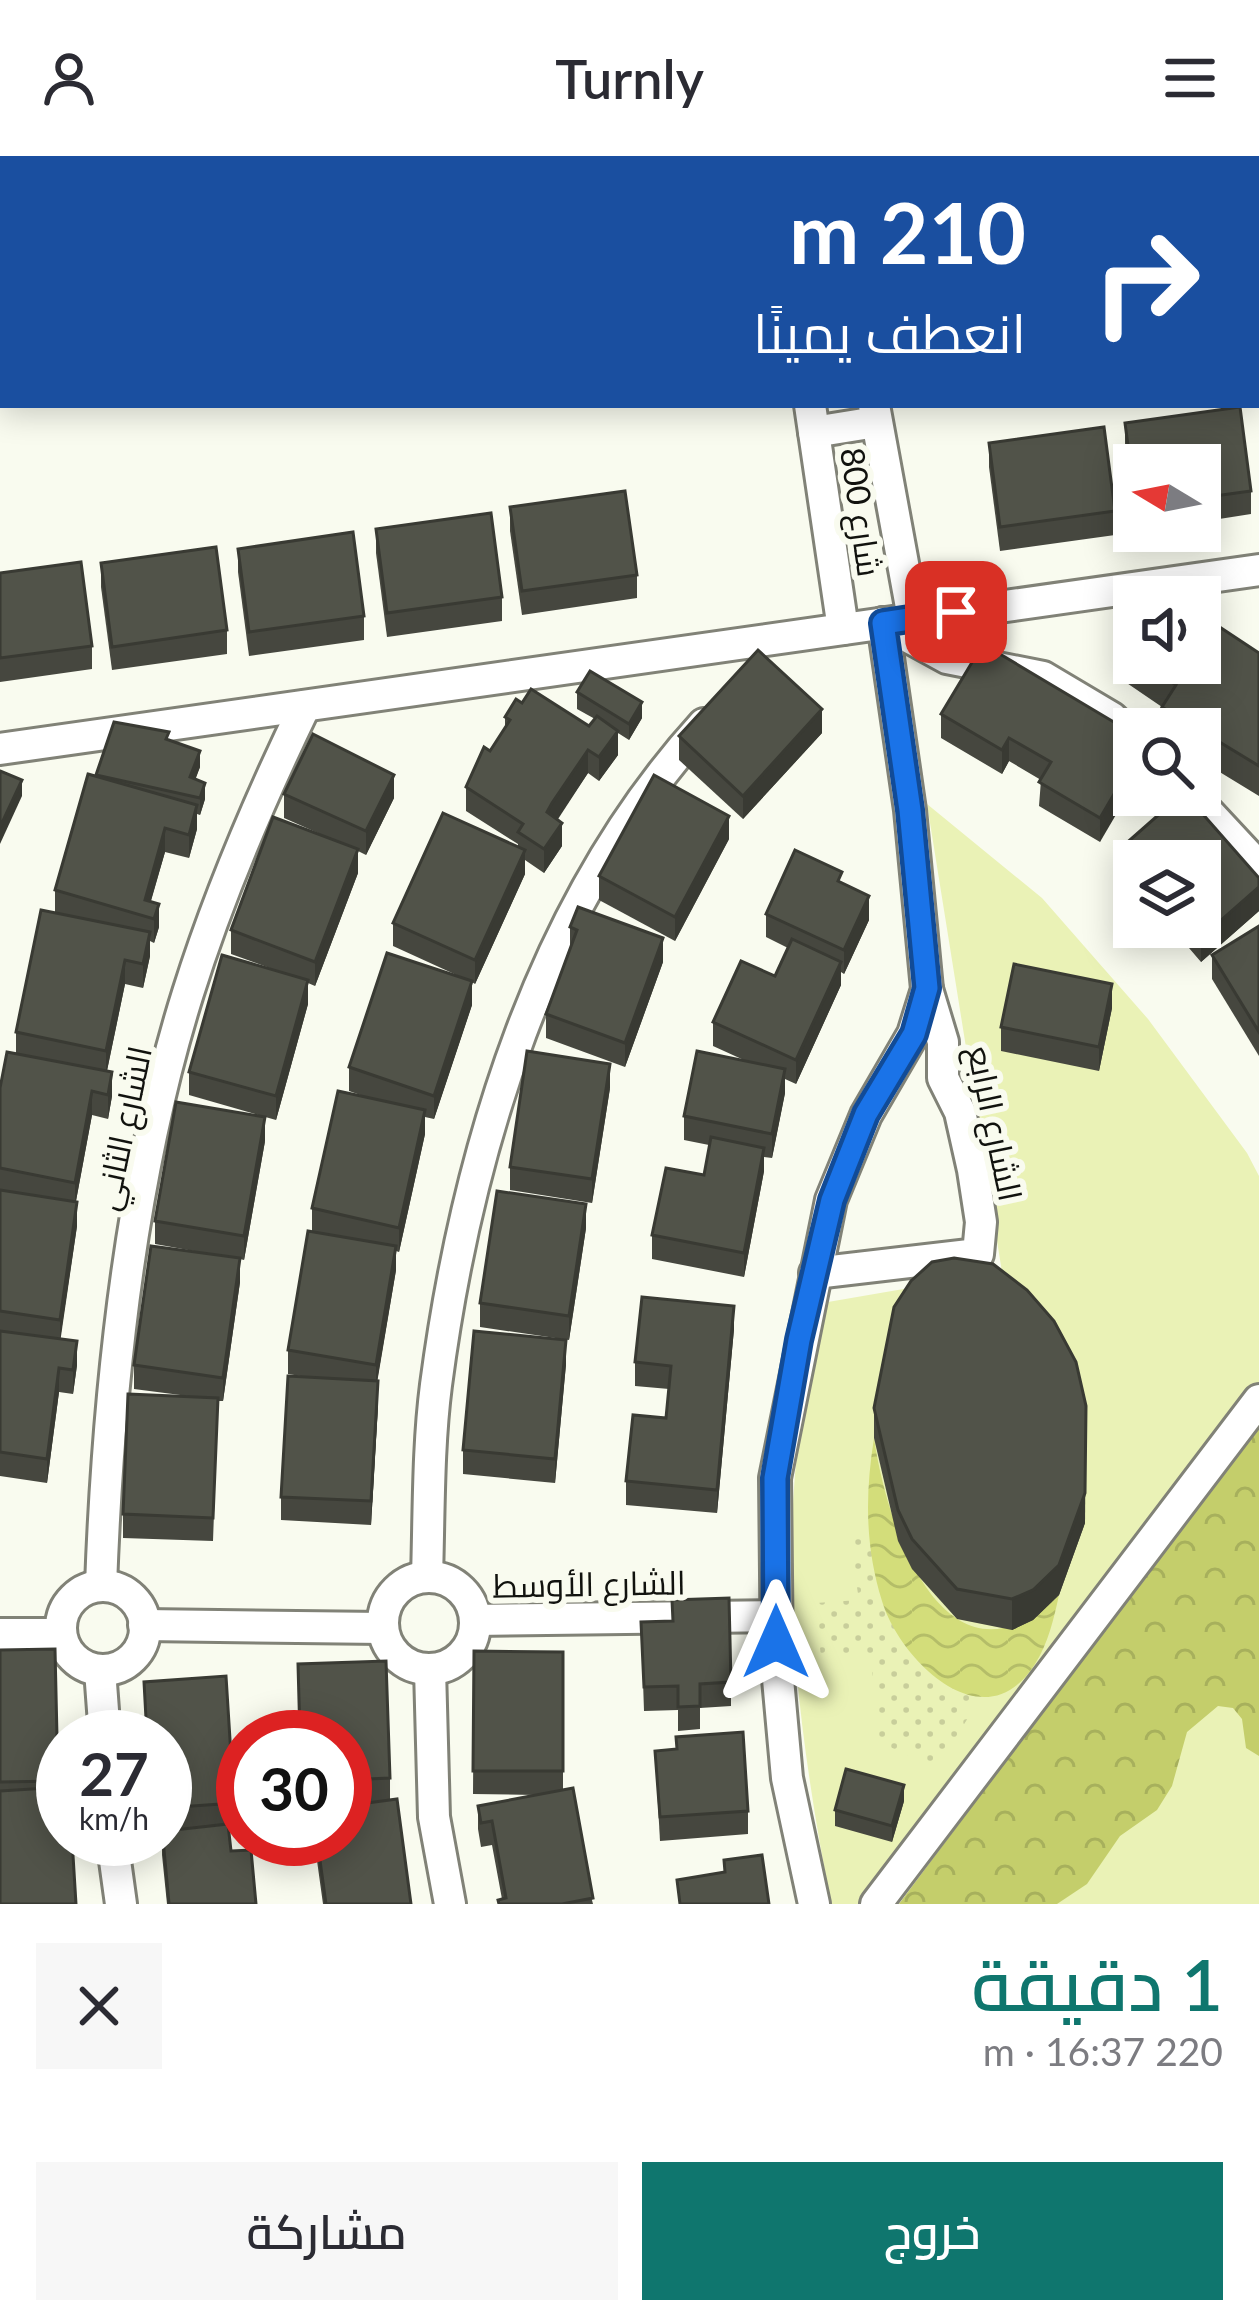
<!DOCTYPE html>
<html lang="ar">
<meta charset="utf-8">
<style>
:root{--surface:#fff;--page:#f7f7f7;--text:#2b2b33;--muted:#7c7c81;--accent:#0f766e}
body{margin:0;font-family:Lato,Cairo,sans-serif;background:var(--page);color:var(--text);direction:rtl;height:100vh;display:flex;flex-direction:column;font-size:45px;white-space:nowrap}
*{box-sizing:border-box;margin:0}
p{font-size:39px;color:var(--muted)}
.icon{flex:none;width:66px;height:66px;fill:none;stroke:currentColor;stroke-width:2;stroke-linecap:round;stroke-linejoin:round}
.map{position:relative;height:1748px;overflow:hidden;direction:ltr}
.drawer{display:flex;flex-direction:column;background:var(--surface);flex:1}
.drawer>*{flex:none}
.hud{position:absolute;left:0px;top:0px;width:1260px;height:252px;box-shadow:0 6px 30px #0003;direction:rtl;background:#1a4fa0;color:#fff;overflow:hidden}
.needle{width:78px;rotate:280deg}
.tools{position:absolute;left:1113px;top:288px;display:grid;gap:24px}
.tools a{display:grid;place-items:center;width:108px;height:108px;border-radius:0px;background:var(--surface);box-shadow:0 6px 30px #0003;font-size:60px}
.speed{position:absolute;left:36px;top:1554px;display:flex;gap:24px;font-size:60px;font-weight:700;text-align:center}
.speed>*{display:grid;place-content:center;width:156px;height:156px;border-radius:50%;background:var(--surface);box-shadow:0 6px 30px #0003;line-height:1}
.speed small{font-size:30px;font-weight:400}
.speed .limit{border:18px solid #d22;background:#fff;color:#111}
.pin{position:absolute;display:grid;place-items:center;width:102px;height:102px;color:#fff;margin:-51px;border-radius:24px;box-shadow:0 6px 18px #0006}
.me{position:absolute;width:132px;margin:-66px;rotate:0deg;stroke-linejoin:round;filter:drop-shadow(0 0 9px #0008)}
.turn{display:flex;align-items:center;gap:42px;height:252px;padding:0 36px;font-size:54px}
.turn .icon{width:156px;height:156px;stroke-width:2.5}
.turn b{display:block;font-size:84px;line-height:102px}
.round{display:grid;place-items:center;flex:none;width:126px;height:126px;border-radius:0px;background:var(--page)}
.headline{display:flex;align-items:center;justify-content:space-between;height:204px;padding:0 36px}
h1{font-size:72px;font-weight:600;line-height:90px;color:var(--accent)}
.action{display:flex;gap:24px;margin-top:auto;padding:24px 36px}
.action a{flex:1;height:138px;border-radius:0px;background:var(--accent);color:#fff;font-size:48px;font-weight:600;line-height:138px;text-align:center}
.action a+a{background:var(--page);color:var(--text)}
header{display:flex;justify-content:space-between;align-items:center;height:156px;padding:0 36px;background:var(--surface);font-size:54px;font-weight:600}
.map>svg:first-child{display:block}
</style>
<header><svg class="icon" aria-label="menu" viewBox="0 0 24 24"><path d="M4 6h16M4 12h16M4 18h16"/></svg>Turnly<svg class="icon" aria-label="person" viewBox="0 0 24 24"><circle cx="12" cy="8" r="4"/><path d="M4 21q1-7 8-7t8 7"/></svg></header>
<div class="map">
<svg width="1259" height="1748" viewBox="0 0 1259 1748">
<defs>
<pattern id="forest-crowns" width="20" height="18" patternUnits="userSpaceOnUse" patternTransform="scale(3)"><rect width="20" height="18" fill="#c4ce6b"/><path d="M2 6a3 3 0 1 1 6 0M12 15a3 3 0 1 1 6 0" fill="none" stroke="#a7b05c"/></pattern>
<pattern id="park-dots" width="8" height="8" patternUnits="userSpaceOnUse" patternTransform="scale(3)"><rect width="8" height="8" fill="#eaf2b6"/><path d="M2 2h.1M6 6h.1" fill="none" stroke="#c8ce9b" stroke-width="1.8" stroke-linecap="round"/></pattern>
<pattern id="water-waves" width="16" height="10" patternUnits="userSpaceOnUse" patternTransform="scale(3)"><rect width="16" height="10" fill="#d3dd7a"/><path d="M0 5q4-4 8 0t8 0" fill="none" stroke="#b4bd68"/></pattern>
</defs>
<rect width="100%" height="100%" fill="#f9fbef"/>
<g fill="#eaf2b6">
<path d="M927,648L1042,742L1148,863L1247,997L1259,1020V1227L864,1748H831C804,1606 783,1463 795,1318C800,1261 817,1202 828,1146L1002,1116Z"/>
<polygon points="1259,1266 1259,1748 899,1748"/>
</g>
<polygon fill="url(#forest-crowns)" points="1259,1266 1259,1600 1246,1592 1242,1563 1233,1552 1218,1550 1187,1576 1172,1630 1157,1654 1120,1680 1087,1728 1057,1748 899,1748"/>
<polygon fill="url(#park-dots)" points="868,1378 882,1447 939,1525 982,1540 936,1612 879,1586 871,1502 821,1502 816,1447 859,1444 849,1381"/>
<path fill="url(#water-waves)" d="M874,1282C887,1373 946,1547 1059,1439C1054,1462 1048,1488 1035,1508C985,1588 900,1505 882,1445C865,1390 865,1339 874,1282Z"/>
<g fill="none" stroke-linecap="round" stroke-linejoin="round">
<defs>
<g id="minor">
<polyline points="775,0 776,3"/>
<polyline points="838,0 838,3"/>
<polyline points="810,249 843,473"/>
<polyline points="874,249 913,462"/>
<polyline points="814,276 876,266"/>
<polyline points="883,467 947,502 1043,521 1112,562 1134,583"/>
<polyline points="0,593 1259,414"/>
<polyline points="1192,639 1259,711"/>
<polyline points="815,1117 978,1098 981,1066 973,1014 960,956 943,922 943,886 927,833"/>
<circle cx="429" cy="1467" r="46"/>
<path d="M427,1421C429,1357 428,1291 436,1229C467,994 542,745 704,568"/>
<circle cx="103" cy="1472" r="42"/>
<path d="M101,1430C108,1237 130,1021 188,837C219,738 260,643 305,550"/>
<polyline points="475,1464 775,1460"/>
<polyline points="144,1469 383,1472"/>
<polyline points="0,1478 61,1478"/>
<polyline points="430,1513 434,1661 450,1748"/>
<polyline points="100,1514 105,1581"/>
<polyline points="112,1683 121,1748"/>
<polyline points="814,1748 787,1622 777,1512 775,1322 831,1044 866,959 913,878 927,833 910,654 883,467"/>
<polyline points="876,1748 1259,1244"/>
</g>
</defs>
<use href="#minor" stroke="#818277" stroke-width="36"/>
<use href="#minor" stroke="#fff" stroke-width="30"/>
</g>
<g fill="#46473f">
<polygon points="1125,267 1251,335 1251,358 1200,366 1200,309 1134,309 1134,359 1125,291"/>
<polygon points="989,287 1115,355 1115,379 1000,395 989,311"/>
<polygon points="510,351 637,419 637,442 522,459 510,375"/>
<polygon points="376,373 502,441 502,465 387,481 376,397"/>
<polygon points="238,393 364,460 364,484 249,500 238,416"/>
<polygon points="101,407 227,474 227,498 112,514 101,431"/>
<polygon points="0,417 92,490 92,513 0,526"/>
<polygon points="1134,466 1134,507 1200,507 1259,497 1259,640 1200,604 1200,573 1162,573 1162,551 1118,521 1118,490"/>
<polygon points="577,536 642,562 629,584 618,577 618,599 599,625 588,617 557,663 562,690 544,717 525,704 525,718 475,828 472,826 472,849 434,963 425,961 425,978 399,1096 396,1095 396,1114 377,1225 378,1249 371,1369 281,1364 281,1341 307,1221 288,1218 288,1194 312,1076 312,1052 369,942 349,935 349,911 463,822 393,790 393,767 518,691 518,688 466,655 466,631 505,573 505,561 522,547 589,570 595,563 577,553"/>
<polygon points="941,558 1134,578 1100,686 1039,650 1041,624 1009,605 1002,618 941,582"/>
<polygon points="822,577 743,663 679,604 679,580"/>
<polygon points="169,584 200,611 195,623 205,643 200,659 197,658 197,673 189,702 165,696 151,745 159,771 154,787 150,785 150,800 143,832 125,828 107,915 112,940 108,963 92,959 76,1045 77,1070 60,1183 77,1209 73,1238 59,1236 47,1327 0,1320 0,932 16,898 16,876 55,757 55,734 96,620"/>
<polygon points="284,638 394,642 366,699 358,695 358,717 315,830 308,827 308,848 276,964 189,939 189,916 275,814 231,798 231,774 336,685 284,662"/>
<polygon points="729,683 675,785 599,744 599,720"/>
<polygon points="1122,691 1259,722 1259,755 1201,806 1171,771 1200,771 1134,705 1134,729 1122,715"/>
<polygon points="842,728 869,764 844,818 841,816 841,829 796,928 785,923 785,937 772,1002 764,1001 764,1015 744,1121 652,1103 652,1079 704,1019 709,989 684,984 684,960 746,905 713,890 713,866 775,820 788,792 766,781 766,758"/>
<polygon points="1259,770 1259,900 1212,823 1212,799"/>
<polygon points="570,771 663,806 625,911 546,882 546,858 570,791"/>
<polygon points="1112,852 1099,915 1001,895 1001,871"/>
<polygon points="610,932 592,1047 510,1034 510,1011"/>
<polygon points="265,985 244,1104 240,1103 240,1126 223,1245 218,1245 213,1385 123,1382 123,1358 188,1240 134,1233 134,1209 227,1101 155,1088 155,1065"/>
<polygon points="586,1072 569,1184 480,1171 480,1147"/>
<polygon points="734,1173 717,1357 626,1349 626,1325 666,1262 669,1233 635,1230 635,1206"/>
<polygon points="566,1208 555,1327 463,1318 463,1294"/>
<polygon points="874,1252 1085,1367 1059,1439 1033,1464 1012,1474 957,1463 912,1413 898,1385 874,1282"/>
<polygon points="641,1466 731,1526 731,1550 700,1552 700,1573 678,1575 678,1554 644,1555"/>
<polygon points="55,1493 58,1631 0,1748 0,1494"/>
<polygon points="474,1495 563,1496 563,1634 593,1748 498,1748 502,1743 492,1689 481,1691 478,1673 478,1650 536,1639 473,1638"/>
<polygon points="144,1526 234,1647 234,1671 228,1671 231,1695 256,1748 167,1748 162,1699 162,1683 165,1683 165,1581 146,1581"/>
<polygon points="345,1581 390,1622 390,1644 411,1748 323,1748 314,1683 345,1683 373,1646 345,1647"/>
<polygon points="655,1595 748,1655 748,1678 660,1685"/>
<polygon points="904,1645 892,1686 835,1670 835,1654"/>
</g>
<g fill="#393a33">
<polygon points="642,546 642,562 629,584 629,568"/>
<polygon points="822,553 822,577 743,663 743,640"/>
<polygon points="618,575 618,599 599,625 599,601"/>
<polygon points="1009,582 1009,605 1002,618 1002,594"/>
<polygon points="588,594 588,617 547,680 547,656"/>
<polygon points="200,595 200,611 190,638 190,621"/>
<polygon points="1134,604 1134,628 1100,686 1100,662"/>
<polygon points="394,619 394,642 366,699 366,675"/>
<polygon points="22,624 22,640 0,688 0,671"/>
<polygon points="205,627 205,643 200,659 200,642"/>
<polygon points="197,649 197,673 189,702 189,679"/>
<polygon points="729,660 729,683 675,785 675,761"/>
<polygon points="562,667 562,690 544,717 544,693"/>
<polygon points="165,672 165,696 146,761 145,744"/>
<polygon points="358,693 358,717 315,830 315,806"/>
<polygon points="525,694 525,718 475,828 475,804"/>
<polygon points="1259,731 1259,755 1201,806 1201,782"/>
<polygon points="869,740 869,764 844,818 844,794"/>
<polygon points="159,748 159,771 154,787 154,763"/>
<polygon points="150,776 150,800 143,832 143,808"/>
<polygon points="663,782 663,806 625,911 625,887"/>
<polygon points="125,804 125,828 106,919 106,895"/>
<polygon points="841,806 841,829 796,928 796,904"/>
<polygon points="308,824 308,848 276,964 276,940"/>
<polygon points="472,825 472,849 434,963 434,940"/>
<polygon points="1112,828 1112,852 1099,915 1099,891"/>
<polygon points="610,908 610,932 592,1047 592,1023"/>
<polygon points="785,913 785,937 772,1002 772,978"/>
<polygon points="112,916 112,940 108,963 108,939"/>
<polygon points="92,935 92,959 75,1050 75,1027"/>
<polygon points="425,954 425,978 399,1096 399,1072"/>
<polygon points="265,961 265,985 244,1104 244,1080"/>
<polygon points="764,992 764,1015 744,1121 744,1097"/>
<polygon points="77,1046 77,1070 60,1187 60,1164"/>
<polygon points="586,1048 586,1072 569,1184 569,1160"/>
<polygon points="396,1090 396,1114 376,1233 376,1209"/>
<polygon points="240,1102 240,1126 223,1245 223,1222"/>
<polygon points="734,1150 734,1173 717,1357 717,1334"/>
<polygon points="566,1184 566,1208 555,1327 555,1303"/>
<polygon points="77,1185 77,1209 73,1238 73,1214"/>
<polygon points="59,1212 59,1236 47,1327 47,1303"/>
<polygon points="378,1225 378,1249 371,1369 371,1345"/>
<polygon points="1086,1250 1085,1367 1059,1439 1033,1464 1012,1474 1012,1443"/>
<polygon points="904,1629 904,1645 892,1686 892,1670"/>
</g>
<g fill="#515349" stroke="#393a33" stroke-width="3">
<polygon points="1240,251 1251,335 1200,342 1200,309 1134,309 1134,335 1125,267"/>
<polygon points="1104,271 1115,355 1000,371 989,287"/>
<polygon points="625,335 637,419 522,435 510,351"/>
<polygon points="491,357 502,441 387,457 376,373"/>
<polygon points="353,376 364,460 249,476 238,393"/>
<polygon points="216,391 227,474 112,491 101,407"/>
<polygon points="81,406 92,490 0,502 0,417"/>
<polygon points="1158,430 1174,441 1150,441"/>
<polygon points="1200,458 1259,497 1259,610 1162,551 1176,529 1142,507 1200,507"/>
<polygon points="1134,466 1134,501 1118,490"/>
<polygon points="983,488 1134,578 1134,604 1100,662 1039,626 1051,606 1009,582 1002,594 941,558"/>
<polygon points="758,494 822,553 743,640 679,580"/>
<polygon points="590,515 642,546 629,568 577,536"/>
<polygon points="531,533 589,570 597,560 618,575 599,601 588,594 552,647 547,656 562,667 544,693 518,676 523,668 466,631 484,591 490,595 510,564 505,561 516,543 522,547"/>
<polygon points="114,566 169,576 166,583 200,595 190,621 205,627 200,642 96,619"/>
<polygon points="313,578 394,619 366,675 284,638"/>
<polygon points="0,615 22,624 0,671"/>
<polygon points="88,618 197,649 189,679 165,672 145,744 159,748 154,763 55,734"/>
<polygon points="654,619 729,660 675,761 599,720"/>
<polygon points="1181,639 1186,639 1259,722 1259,731 1201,782 1191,771 1200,771 1200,705 1134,705 1122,691"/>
<polygon points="443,657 525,694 475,804 393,767"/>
<polygon points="273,661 358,693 315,806 231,774"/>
<polygon points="795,694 842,716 838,725 869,740 844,794 766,758"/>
<polygon points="578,751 663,782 625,887 546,858 577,774 570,771"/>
<polygon points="41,754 150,776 143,808 125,804 106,895 16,876"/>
<polygon points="1259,770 1259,876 1212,799"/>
<polygon points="792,783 841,806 796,904 713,866 741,805 775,820"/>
<polygon points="387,797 472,825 434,940 349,911"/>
<polygon points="222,799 308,824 276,940 189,916"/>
<polygon points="1014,808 1112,828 1099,891 1001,871"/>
<polygon points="527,895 610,908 592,1023 510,1011"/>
<polygon points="697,895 785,913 772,978 684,960"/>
<polygon points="7,896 112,916 108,939 92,935 75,1027 0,1012 0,932"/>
<polygon points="338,935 425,954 399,1072 312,1052"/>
<polygon points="176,946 265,961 244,1080 155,1065"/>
<polygon points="711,981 764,992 744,1097 652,1079 666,1012 704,1019"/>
<polygon points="0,1034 77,1046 60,1164 0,1155"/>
<polygon points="497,1035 586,1048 569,1160 480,1147"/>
<polygon points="308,1075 396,1090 376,1209 288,1194"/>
<polygon points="151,1090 240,1102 223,1222 134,1209"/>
<polygon points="954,1102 993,1108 1027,1134 1054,1165 1076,1206 1086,1250 1085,1337 1059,1409 1033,1434 1012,1443 957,1433 912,1383 898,1354 874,1252 894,1151 911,1125 932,1106"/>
<polygon points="642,1141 734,1150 717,1334 626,1325 633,1259 666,1262 671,1210 635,1206"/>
<polygon points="0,1175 77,1185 73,1214 59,1212 47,1303 0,1296"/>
<polygon points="474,1175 566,1184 555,1303 463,1294"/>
<polygon points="288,1220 378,1225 371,1345 281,1341"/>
<polygon points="128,1238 218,1242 213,1362 123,1358"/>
<polygon points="729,1442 731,1526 700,1528 700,1550 678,1551 678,1530 644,1531 641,1466 673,1465 672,1444"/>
<polygon points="55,1493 58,1625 0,1626 0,1494"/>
<polygon points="474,1495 563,1496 563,1615 473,1615"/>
<polygon points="386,1505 390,1622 345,1624 345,1581 300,1581 298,1508"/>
<polygon points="226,1520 234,1647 165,1652 165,1581 147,1581 144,1526"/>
<polygon points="743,1576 748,1655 660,1661 655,1595 677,1593 676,1581"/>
<polygon points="846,1613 904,1629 892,1670 835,1654"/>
<polygon points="63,1631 63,1683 72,1683 76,1748 0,1748 0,1635"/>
<polygon points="573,1632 593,1742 562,1748 499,1748 498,1744 506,1742 492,1665 481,1667 478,1650"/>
<polygon points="397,1643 411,1748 326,1748 317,1683 345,1683 345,1650"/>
<polygon points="228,1668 231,1695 251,1694 256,1748 169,1748 163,1683 165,1683 165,1675"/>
<polygon points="762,1699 769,1748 680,1748 677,1724 725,1716 724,1704"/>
</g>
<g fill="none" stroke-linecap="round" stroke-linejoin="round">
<defs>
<polyline id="route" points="776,1486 775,1322 799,1184 832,1044 866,958 914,878 927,832 910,654 883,467 956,456"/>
</defs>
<use href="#route" stroke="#114b97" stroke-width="30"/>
<use href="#route" stroke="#1a73e8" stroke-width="21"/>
</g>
<g text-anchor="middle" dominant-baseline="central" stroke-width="12" stroke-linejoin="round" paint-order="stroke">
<g font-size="33" fill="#11120e" stroke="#f9fbef">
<text transform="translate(862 356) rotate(82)">شارع 800</text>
<text transform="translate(996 967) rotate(78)">الشارع الرابع</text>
<text transform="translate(122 972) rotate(-78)">الشارع الثاني</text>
<text transform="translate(589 1427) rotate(-1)">الشارع الأوسط</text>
</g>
</g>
</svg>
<div class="tools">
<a><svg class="needle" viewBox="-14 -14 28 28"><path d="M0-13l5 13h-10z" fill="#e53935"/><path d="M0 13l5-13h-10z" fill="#7c7c81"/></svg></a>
<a><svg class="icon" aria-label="sound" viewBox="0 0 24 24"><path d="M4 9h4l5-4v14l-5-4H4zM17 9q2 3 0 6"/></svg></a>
<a><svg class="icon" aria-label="search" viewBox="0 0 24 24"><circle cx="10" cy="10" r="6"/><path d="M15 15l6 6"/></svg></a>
<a><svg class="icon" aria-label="layers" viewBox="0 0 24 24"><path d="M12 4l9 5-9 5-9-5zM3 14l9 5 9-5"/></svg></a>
</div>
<div class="speed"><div>27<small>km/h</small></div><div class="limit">30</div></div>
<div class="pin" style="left:956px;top:456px;background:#d93025"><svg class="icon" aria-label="arrive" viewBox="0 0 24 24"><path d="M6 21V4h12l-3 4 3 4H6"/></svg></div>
<svg class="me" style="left:776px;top:1486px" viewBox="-20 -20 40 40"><path d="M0-17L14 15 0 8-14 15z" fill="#1a73e8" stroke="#fff" stroke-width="4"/></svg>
<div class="hud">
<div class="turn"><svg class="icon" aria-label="right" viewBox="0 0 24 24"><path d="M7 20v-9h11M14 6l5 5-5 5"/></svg><div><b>210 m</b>انعطف يمينًا</div></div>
</div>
</div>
<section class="drawer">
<div class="headline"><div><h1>1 دقيقة</h1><p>220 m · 16:37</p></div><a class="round"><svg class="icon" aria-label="close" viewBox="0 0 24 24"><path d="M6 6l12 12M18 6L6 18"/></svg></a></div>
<div class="action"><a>خروج</a><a>مشاركة</a></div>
</section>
